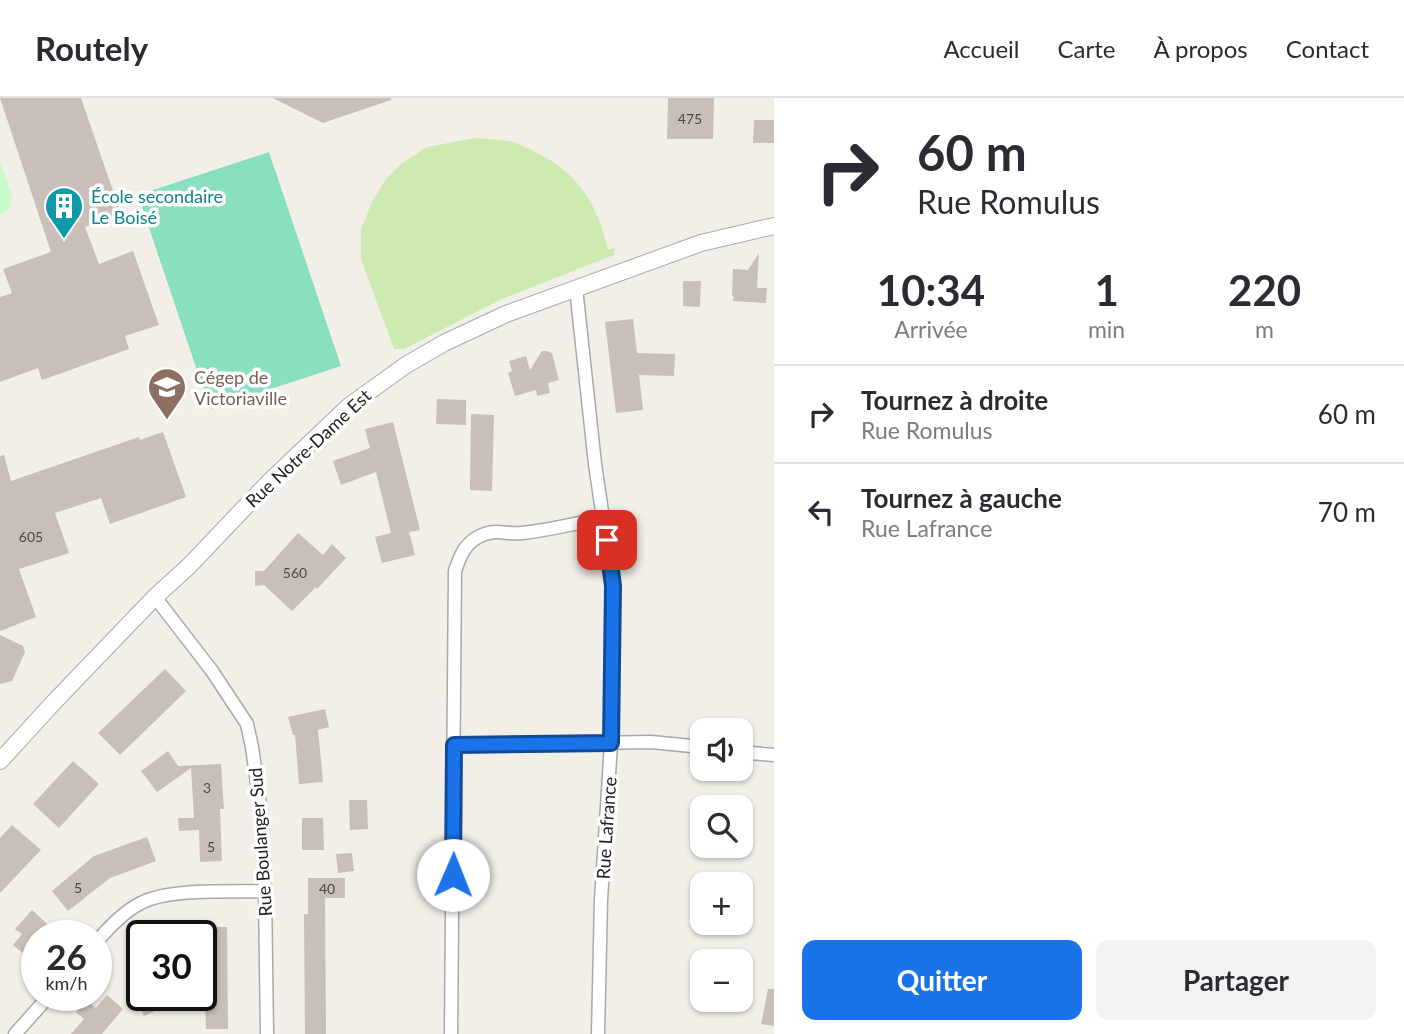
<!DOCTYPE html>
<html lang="fr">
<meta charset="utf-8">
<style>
:root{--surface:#fff;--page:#f2f2f3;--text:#2b2b33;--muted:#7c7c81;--line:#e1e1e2;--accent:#1a73e8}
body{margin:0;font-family:Lato,sans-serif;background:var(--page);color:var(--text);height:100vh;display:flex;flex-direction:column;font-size:26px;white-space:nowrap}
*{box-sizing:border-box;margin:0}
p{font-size:23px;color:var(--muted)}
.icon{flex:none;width:38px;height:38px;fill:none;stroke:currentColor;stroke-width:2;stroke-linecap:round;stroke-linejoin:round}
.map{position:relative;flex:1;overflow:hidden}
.details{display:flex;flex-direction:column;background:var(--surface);width:630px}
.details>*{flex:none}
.top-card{background:#fff;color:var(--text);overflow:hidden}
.buttons{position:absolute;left:690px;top:620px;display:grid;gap:14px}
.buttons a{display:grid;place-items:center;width:63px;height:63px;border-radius:14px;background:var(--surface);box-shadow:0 2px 5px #0004;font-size:35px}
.speed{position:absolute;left:21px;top:822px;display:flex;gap:14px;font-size:35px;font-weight:700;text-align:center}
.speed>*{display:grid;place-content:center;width:91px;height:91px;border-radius:50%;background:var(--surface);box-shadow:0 2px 5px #0004;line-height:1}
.speed small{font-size:18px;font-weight:400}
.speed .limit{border:4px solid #111;border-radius:10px;background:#fff;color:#111}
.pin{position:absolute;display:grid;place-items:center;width:60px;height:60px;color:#fff;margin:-30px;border-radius:14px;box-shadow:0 4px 10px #0006}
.me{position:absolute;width:77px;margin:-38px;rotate:1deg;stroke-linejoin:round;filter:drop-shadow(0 0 5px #0008)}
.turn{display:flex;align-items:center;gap:24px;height:147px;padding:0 28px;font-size:32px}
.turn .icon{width:91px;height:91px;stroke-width:2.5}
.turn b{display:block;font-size:49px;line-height:60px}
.eta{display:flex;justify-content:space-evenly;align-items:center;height:119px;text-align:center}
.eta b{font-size:42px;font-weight:700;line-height:49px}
.button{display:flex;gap:14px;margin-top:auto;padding:14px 28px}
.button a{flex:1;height:80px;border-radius:14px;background:var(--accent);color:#fff;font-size:28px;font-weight:700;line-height:80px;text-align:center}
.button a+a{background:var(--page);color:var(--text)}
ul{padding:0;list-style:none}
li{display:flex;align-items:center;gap:21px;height:98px;padding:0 28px;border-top:2px solid var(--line)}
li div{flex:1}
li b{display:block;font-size:26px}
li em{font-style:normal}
header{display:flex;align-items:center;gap:42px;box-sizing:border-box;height:98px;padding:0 35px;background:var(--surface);border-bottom:2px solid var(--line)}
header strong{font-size:33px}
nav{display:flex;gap:38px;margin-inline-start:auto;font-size:24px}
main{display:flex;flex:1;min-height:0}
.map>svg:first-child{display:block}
</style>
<header>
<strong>Routely</strong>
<nav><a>Accueil</a><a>Carte</a><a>À propos</a><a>Contact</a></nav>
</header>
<main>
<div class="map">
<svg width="774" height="936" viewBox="0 0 774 936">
<rect width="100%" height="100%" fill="#f2efe9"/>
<path fill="#cdebb0" d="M475,40C488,41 501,41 513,44C520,46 527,50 533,53C577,73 598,106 608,152L615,150L614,157L502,201L404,251H394L361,161V131L373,102L386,81L402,65L427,49Z"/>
<polygon fill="#c8facc" points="0,64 12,97 10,110 0,117"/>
<polygon fill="#88e0be" points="269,54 341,268 210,311 138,97"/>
<g fill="#c7bfb8">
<polygon points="0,0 81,0 121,116 85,129 99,166 133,153 159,227 125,238 129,251 42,282 38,270 0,284 0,199 12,195 3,171 51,154"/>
<polygon points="273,0 391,0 391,2 323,25"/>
<polygon points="668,0 714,0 713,41 667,41"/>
<polygon points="754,22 774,22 774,45 753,45"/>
<polygon points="759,155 757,190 767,190 766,205 733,203 734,198 732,198 733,171 748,172"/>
<polygon points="683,183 701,183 700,209 683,208"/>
<polygon points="633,221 637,255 675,256 674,278 639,277 643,312 616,315 605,224"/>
<polygon points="542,253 547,253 552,255 559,282 548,285 550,295 537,298 536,292 515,298 508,275 512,273 509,263 526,258 530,272"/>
<polygon points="437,301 466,302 466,327 436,326"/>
<polygon points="471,316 494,317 492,393 470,392"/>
<polygon points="393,324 420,432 409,434 415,457 382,465 375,439 391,435 376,374 341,387 333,363 370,350 365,331"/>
<polygon points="163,334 186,399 110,426 101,400 55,415 69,455 19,471 36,519 0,533 0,358 4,357 11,383 139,339 140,342"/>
<polygon points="298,435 323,457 332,446 346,460 317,491 316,489 292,513 264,487 255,488 255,473 264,473"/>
<polygon points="0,537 23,548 25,554 12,583 0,586"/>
<polygon points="165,571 186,593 120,657 98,635"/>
<polygon points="325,611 329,629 318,632 323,684 299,686 295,637 293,637 288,619"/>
<polygon points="168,653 178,668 221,666 224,711 220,711 222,763 200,764 199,732 179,733 178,720 194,720 191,670 157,694 141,673"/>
<polygon points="73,663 99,686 59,730 33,706"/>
<polygon points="349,702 367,702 368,731 350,732"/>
<polygon points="302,720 323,720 324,752 302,752"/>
<polygon points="12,727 41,752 0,795 0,740"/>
<polygon points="147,739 156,763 110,780 68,813 52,793 94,758"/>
<polygon points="352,755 354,773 338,775 336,756"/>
<polygon points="308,780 345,780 345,800 325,800 326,936 305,936 304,816 308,816"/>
<polygon points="32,812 54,832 49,838 37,838 37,852 30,861 13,847 22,836 15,831"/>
<polygon points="208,829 227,829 228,931 206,931 205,892 209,892"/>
<polygon points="142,855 142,896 126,862"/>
<polygon points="768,891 774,891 774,928 761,926"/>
<polygon points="107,897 123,911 102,936 71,936 84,921 76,914 87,903 96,910"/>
<polygon points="135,898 149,898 155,913 144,918"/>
</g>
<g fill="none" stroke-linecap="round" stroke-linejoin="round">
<defs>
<g id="minor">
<polyline points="576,190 595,366 613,488 611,645 601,802 598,936"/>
<polyline points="155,499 212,573 247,626 252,649 261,714 265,793 267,936"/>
<polyline points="454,647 651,644 702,649"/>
<polyline points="740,654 774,657"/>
<path d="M96,844C109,830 123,814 141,805C169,790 232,794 265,793"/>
<polyline points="15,936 49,898"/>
<path d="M451,936L455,473C460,458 465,445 480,438C495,430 507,437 522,435C550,432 577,425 604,420"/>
</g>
<polyline id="tertiary" points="0,663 55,603 155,499 189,468 269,384 349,308 406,267 444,245 506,216 701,145 774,128"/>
</defs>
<use href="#minor" stroke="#a9a9a9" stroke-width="15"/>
<use href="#tertiary" stroke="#a9a9a9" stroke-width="18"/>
<use href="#minor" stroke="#fff" stroke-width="12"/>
<use href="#tertiary" stroke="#fff" stroke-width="16"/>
</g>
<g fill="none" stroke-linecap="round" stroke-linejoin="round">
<defs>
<polyline id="route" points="453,777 454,647 611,645 613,488 607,442"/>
</defs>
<use href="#route" stroke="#114b97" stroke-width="18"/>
<use href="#route" stroke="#1a73e8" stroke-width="12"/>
</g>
<defs>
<symbol id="building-pin" viewBox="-11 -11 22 30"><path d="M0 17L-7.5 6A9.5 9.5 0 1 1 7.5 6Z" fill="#0f9aa8" stroke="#fff"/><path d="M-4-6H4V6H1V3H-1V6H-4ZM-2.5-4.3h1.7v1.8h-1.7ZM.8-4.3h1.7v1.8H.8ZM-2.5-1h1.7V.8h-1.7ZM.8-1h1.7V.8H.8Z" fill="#fff"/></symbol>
<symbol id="university-pin" viewBox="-11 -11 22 30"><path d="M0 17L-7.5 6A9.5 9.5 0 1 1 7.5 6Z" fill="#8d6e63" stroke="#fff"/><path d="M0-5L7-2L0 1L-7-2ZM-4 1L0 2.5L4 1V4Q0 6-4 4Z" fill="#fff"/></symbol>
</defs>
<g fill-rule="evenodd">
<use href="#building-pin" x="42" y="86" width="44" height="60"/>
<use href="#university-pin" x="145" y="267" width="44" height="60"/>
</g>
<g text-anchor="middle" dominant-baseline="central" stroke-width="7" stroke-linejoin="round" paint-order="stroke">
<g font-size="14" fill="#4b4948">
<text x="690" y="20">475</text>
<text x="31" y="438">605</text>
<text x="295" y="474">560</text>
<text x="207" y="689">3</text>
<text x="211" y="748">5</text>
<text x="78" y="789">5</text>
<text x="327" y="790">40</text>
</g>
<g font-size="18" fill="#0d838f" stroke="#fff" text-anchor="start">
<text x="91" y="98">École secondaire<tspan x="91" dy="21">Le Boisé</tspan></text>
</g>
<g font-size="18" fill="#785e54" stroke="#fff" text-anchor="start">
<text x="194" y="279">Cégep de<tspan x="194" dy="21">Victoriaville</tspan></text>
</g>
<g font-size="18" fill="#222" stroke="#fff">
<text transform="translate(308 350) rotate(-43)">Rue Notre-Dame Est</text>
<text transform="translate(606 730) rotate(-86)">Rue Lafrance</text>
<text transform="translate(260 744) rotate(-94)">Rue Boulanger Sud</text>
</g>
</g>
</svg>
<div class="buttons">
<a><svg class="icon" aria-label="sound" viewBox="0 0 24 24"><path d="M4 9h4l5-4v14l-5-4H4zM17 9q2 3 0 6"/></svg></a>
<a><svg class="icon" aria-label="search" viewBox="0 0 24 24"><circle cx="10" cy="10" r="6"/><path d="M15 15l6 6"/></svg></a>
<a>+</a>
<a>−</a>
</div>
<div class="speed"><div>26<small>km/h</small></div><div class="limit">30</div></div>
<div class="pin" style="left:607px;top:442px;background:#d93025"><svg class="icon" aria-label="arrive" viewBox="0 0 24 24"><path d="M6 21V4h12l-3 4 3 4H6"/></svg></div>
<svg class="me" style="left:453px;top:777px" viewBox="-20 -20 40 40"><circle r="19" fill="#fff"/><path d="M0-13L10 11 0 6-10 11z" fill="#1a73e8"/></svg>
</div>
<section class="details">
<div class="top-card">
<div class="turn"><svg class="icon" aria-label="right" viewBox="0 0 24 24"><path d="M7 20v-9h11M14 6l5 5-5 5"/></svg><div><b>60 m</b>Rue Romulus</div></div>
</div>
<div class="eta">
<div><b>10:34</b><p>Arrivée</p></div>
<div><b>1</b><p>min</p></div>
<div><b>220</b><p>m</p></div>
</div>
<ul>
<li><svg class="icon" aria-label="right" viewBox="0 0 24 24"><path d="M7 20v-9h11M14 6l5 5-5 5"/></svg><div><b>Tournez à droite</b><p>Rue Romulus</p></div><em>60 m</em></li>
<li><svg class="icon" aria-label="left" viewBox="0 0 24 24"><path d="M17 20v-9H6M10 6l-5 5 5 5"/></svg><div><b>Tournez à gauche</b><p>Rue Lafrance</p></div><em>70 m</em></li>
</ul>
<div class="button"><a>Quitter</a><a>Partager</a></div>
</section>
</main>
